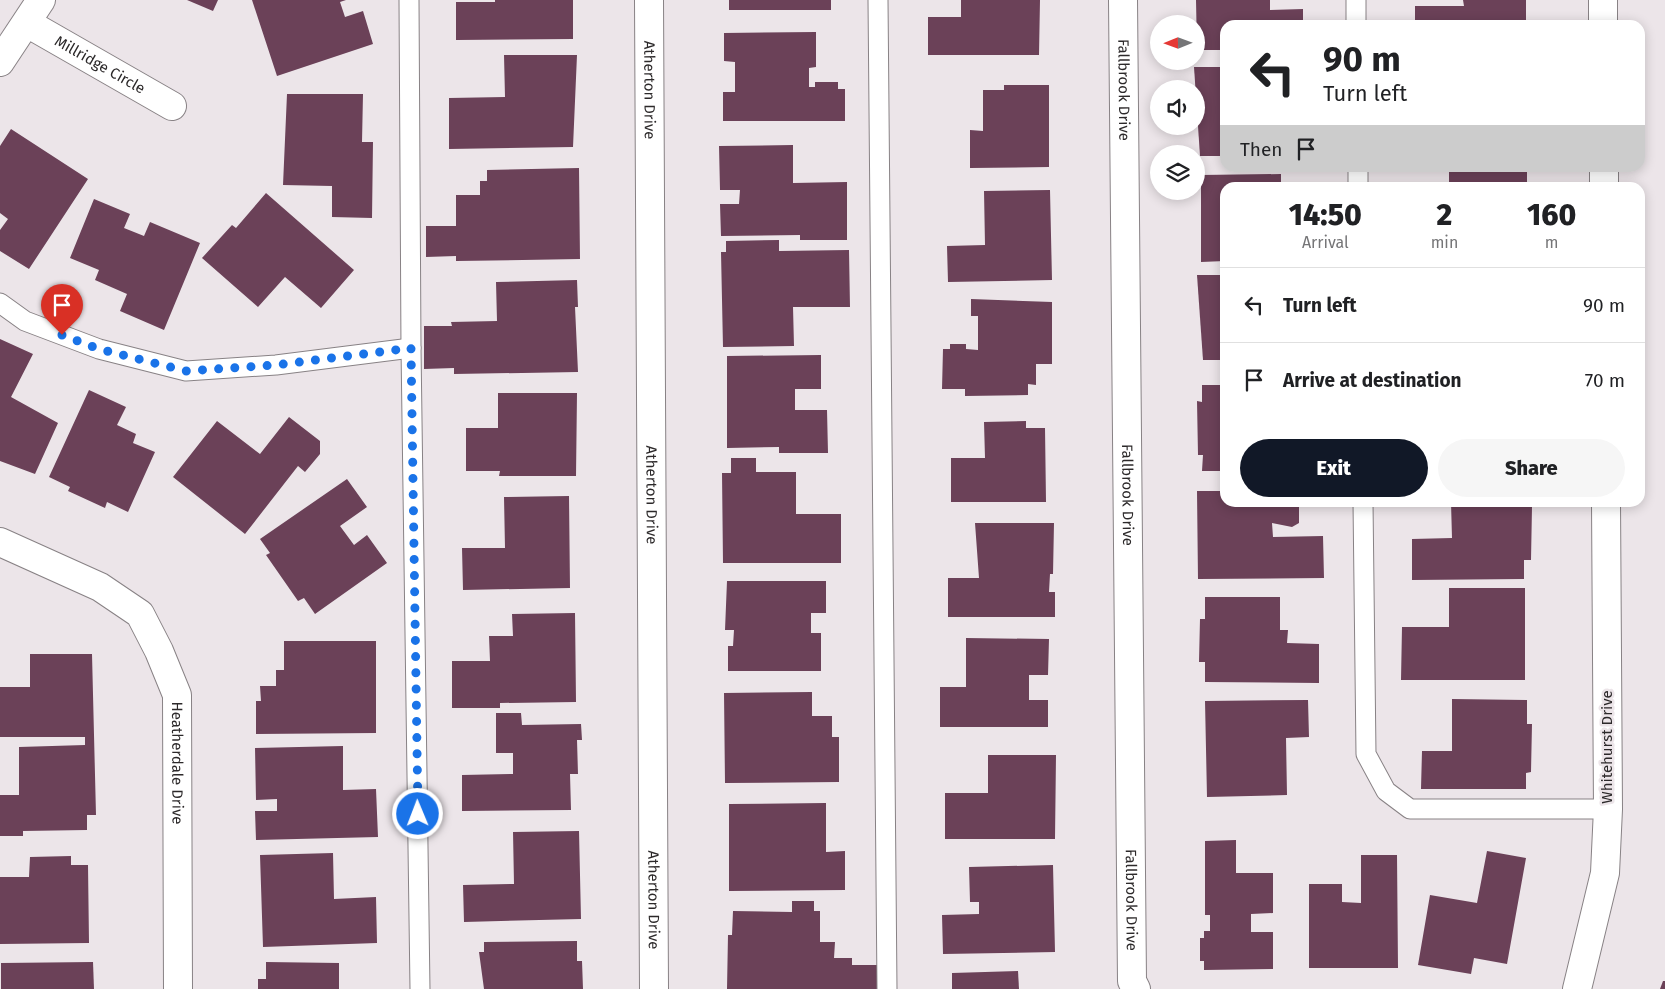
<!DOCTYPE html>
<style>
:root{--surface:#fff;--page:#f6f6f6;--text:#202124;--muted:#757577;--line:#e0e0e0;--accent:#111827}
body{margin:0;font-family:"Fira Sans",sans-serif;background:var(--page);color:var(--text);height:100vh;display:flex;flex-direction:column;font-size:19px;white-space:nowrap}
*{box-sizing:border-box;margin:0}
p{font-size:16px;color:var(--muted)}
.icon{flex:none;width:28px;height:28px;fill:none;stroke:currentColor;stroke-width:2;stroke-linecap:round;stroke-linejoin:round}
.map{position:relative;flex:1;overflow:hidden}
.side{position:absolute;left:1220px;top:182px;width:425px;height:325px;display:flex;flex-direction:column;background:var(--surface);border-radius:15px;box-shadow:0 2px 12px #0003}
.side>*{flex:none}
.guide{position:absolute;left:1220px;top:20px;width:425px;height:152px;border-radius:15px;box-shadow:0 2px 12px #0003;background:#fff;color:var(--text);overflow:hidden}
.needle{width:32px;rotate:269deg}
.fabs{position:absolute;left:1150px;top:15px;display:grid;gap:10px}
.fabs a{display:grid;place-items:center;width:55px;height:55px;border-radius:50%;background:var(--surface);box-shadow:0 2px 12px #0003;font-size:25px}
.pin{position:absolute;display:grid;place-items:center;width:42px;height:42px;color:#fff;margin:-51px -21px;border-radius:50% 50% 50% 0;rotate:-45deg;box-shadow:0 0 5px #0007}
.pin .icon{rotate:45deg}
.me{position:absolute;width:55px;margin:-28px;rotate:359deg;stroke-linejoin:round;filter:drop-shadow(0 0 4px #0008)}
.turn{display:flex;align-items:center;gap:18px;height:105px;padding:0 20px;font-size:22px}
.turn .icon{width:65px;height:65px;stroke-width:2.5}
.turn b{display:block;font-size:35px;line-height:42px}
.then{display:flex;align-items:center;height:48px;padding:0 20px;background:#0003;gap:10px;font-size:19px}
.eta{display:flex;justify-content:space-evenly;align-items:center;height:85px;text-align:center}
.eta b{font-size:30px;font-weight:800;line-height:35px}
.cta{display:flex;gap:10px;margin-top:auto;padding:10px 20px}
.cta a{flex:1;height:58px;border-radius:30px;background:var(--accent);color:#fff;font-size:20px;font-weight:800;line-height:58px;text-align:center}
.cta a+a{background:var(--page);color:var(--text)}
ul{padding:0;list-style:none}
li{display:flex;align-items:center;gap:15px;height:75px;padding:0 20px;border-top:1px solid var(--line)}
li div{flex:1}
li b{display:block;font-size:19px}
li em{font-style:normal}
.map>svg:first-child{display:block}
</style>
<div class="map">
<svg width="1665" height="989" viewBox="0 0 1665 989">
<rect width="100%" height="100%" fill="#ece5e9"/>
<g fill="#6b4158">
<polygon points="187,0 218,0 213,11"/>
<polygon points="252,0 346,0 340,2 345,17 363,11 373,44 277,76"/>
<polygon points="495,0 573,0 573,39 456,40 456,2 495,2"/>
<rect x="729" y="0" width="102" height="10"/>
<polygon points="961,0 1040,0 1039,55 928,55 928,17 961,17"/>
<polygon points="1196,0 1270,0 1270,10 1303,9 1303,25 1225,25 1225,50 1197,50"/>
<polygon points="1463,0 1526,0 1526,25 1415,25 1415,6 1464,6"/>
<polygon points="816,32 816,67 809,68 809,87 815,87 815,82 838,82 838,89 845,89 845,121 723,121 723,92 735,92 735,62 724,61 724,33"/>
<polygon points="504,55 577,55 573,147 449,149 449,98 505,97"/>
<polygon points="1194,67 1225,67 1225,156 1200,156"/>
<polygon points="1004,85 1049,85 1049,167 970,168 970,130 983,131 983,90 1004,90"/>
<polygon points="287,94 363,94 362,142 373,142 372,218 332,217 332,186 283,185"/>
<polygon points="11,129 88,179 29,269 0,251 0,230 8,219 0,213 0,146"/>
<polygon points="793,145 793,183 847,182 847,240 800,240 800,235 721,236 720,204 739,204 740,190 720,190 719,146"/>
<polygon points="579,168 580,259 456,261 456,256 426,257 426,226 456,226 456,195 480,195 480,181 487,181 487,170"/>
<rect x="1449" y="168" width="78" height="20"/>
<polygon points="1281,174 1281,188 1225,188 1225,261 1201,262 1201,175"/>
<polygon points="1050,190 1052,280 948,282 947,246 985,245 984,191"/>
<polygon points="266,193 354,270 321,308 285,277 258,307 202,258 232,225 236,228"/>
<polygon points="94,199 130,214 124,228 144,236 150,222 200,243 164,330 120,311 127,294 95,280 99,270 70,258"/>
<polygon points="779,240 779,251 849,250 850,307 793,307 794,346 723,347 721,252 726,252 726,241"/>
<polygon points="1197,275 1225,275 1225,360 1203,360"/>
<polygon points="577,280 578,307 575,307 578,372 454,374 454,368 424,369 424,326 452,326 451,322 497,321 496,282"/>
<polygon points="971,299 1052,302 1052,364 1036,364 1036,385 1028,384 1028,395 965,396 965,389 942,389 943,349 950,349 950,344 966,344 966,349 978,350 978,316 971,316"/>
<polygon points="0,339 33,354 11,397 58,423 35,474 0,461"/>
<polygon points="821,355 821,389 795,389 795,410 827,410 828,453 779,453 779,447 727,448 727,356"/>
<polygon points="1202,385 1225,385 1225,471 1202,471 1203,455 1198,455 1197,401 1202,402"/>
<polygon points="89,390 126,407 117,425 136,434 133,443 155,452 128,512 107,502 105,508 68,491 70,487 49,477"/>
<polygon points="498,393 577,393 576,476 499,476 500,471 466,471 466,428 498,428"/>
<polygon points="289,417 320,441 320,454 305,472 298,466 245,534 173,477 217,421 260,454"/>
<polygon points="1026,421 1026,428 1045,428 1046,502 951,502 951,458 985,458 984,422"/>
<polygon points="731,458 756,458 756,472 796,472 796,514 841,514 841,563 723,563 722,473 731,473"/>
<polygon points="347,479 367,507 340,526 354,545 367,535 387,563 315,614 304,598 298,601 266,555 270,553 260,539"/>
<polygon points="1197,491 1225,491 1225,502 1299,502 1299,523 1292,527 1272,523 1273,537 1323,536 1324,578 1198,579"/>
<polygon points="569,496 570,588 463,590 462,548 505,548 504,497"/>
<polygon points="1451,502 1523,502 1523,507 1532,507 1531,560 1524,560 1524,579 1412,580 1412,539 1452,538"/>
<polygon points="975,523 1054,523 1053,574 1050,574 1049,592 1055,592 1055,617 948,617 948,578 979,578"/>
<polygon points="727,581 826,581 826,613 811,613 811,633 821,633 821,671 728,671 728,646 733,646 734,630 725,630"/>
<polygon points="1449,588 1525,588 1525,680 1401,680 1402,627 1449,627"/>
<polygon points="1205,597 1280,597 1280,630 1288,630 1287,643 1319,644 1319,683 1205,682 1205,662 1199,662 1200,619 1205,619"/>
<polygon points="575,613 576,702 500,703 500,708 452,708 452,661 490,661 489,636 513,636 512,614"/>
<polygon points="966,638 1049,639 1048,675 1029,675 1029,700 1048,700 1048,727 940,727 940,687 966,687"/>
<polygon points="284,641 376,641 376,733 256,734 256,701 261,701 260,686 276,686 276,670 284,670"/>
<polygon points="30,654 92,654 96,815 87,815 87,830 23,831 23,836 0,836 0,795 19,795 19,747 85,745 85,737 0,737 0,687 30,687"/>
<polygon points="812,692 812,716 832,716 832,737 839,737 839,782 725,783 724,693"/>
<polygon points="1452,699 1527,700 1527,724 1532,724 1531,772 1526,773 1526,789 1421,789 1422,751 1452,751"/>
<polygon points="1308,700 1309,737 1286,738 1287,795 1207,797 1205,701"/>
<polygon points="496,713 521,713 522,725 581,724 582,740 577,740 578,774 570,774 571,810 462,811 462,775 513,774 513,753 496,753"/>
<polygon points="343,746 343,790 376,789 378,837 256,840 255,811 277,811 277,799 256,800 255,748"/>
<polygon points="988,755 1056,755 1055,839 945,839 945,793 988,793"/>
<polygon points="826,803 826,852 845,851 845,890 729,891 729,804"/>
<polygon points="579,831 581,919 464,922 463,885 514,884 513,832"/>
<polygon points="1236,840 1236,873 1273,873 1273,913 1251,914 1251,932 1273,932 1273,969 1204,970 1204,961 1200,961 1200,938 1204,938 1204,931 1210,931 1210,915 1205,915 1205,841"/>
<polygon points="1487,851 1526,858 1507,964 1474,958 1471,974 1418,965 1430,895 1477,903"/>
<polygon points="333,853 334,899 376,897 377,943 263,947 260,855"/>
<polygon points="1361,855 1397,855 1398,968 1309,968 1309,884 1342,884 1342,902 1361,903"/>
<polygon points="71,856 71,865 88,865 89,943 0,944 0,877 29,877 30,857"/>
<polygon points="1053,865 1055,952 943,954 942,915 979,914 979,902 970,902 969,867"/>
<polygon points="792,901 814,901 814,911 820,911 820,942 835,942 834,958 852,958 852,965 878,965 878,989 727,989 728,935 732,935 733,911 792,912"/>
<polygon points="577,941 577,961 582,961 583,989 484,989 479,952 484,952 484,942"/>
<polygon points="93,962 94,989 1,989 1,963"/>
<polygon points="266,962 339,963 339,989 258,989 258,979 266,979"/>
<polygon points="1018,971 1019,989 952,989 952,973"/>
<polygon points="1663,981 1665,981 1665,989 1660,989"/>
</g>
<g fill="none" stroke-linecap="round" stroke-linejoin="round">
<defs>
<g id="service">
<polyline points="409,0 411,348 420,989"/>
<polyline points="878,0 887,989"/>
<polyline points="1356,0 1356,25"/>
<polyline points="1358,168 1358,188"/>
<polyline points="0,303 25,321 99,349 186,371 276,365 411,348"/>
<polyline points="1363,502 1366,754 1386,791 1410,809 1608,809"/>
</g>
<g id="minor">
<path id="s1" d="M649,0L654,989"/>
<path id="s2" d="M1123,0L1132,981L1136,989"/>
<path id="s3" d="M27,23L172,106"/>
<polyline points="0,62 41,0"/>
<path id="s4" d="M0,542L100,587L140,614L159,651L177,695L178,989"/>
</g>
<g id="tertiary">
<polyline points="1603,0 1603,25"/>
<polyline points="1604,168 1604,188"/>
<polyline points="1577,989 1605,873 1608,809 1606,502"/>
</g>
</defs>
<use href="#service" stroke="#888285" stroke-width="21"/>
<use href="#minor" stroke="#888285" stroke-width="30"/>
<use href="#tertiary" stroke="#888285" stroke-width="30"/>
<use href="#service" stroke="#fff" stroke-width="19"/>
<use href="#minor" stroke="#fff" stroke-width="28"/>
<use href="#tertiary" stroke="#fff" stroke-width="28"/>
</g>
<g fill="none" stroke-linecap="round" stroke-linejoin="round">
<polyline stroke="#1a73e8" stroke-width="9" stroke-dasharray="0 16.2" points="62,335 99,349 186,371 276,365 411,348 418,814"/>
</g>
<g text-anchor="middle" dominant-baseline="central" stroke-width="5" stroke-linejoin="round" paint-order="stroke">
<g font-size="15" fill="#2c292a" stroke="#ece5e9">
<text stroke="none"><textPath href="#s3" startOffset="84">Millridge Circle</textPath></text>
<text stroke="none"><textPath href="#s1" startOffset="90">Atherton Drive</textPath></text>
<text stroke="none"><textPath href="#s2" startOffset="90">Fallbrook Drive</textPath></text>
<text stroke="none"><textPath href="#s1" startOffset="495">Atherton Drive</textPath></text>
<text stroke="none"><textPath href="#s2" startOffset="495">Fallbrook Drive</textPath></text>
<text transform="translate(1607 747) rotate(-90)">Whitehurst Drive</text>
<text stroke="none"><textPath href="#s4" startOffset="315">Heatherdale Drive</textPath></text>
<text stroke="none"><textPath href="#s1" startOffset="900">Atherton Drive</textPath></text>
<text stroke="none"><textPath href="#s2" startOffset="900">Fallbrook Drive</textPath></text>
</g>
</g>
</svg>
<div class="fabs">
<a><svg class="needle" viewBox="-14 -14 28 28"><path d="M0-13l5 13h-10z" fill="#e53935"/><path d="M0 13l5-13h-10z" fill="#757577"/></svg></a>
<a><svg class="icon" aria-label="sound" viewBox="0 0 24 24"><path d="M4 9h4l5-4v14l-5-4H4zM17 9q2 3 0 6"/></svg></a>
<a><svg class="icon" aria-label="layers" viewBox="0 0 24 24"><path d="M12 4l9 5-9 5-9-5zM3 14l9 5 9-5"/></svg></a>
</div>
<div class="pin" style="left:62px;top:335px;background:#d93025"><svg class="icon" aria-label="arrive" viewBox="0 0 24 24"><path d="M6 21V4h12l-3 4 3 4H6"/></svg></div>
<svg class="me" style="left:418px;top:814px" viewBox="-20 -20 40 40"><circle r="17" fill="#1a73e8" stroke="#fff" stroke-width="3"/><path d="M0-11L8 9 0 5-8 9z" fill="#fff"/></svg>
<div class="guide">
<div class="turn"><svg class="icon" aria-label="left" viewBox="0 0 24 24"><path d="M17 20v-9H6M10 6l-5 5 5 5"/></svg><div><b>90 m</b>Turn left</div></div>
<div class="then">Then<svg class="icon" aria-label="arrive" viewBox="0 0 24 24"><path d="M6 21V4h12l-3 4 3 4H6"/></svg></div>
</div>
<section class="side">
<div class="eta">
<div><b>14:50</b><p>Arrival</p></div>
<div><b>2</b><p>min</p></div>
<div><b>160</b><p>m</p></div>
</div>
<ul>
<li><svg class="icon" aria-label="left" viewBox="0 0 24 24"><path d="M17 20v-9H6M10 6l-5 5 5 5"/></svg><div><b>Turn left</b></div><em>90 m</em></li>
<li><svg class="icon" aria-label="arrive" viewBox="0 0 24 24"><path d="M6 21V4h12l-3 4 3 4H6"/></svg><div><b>Arrive at destination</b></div><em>70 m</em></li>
</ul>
<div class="cta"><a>Exit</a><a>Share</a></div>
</section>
</div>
